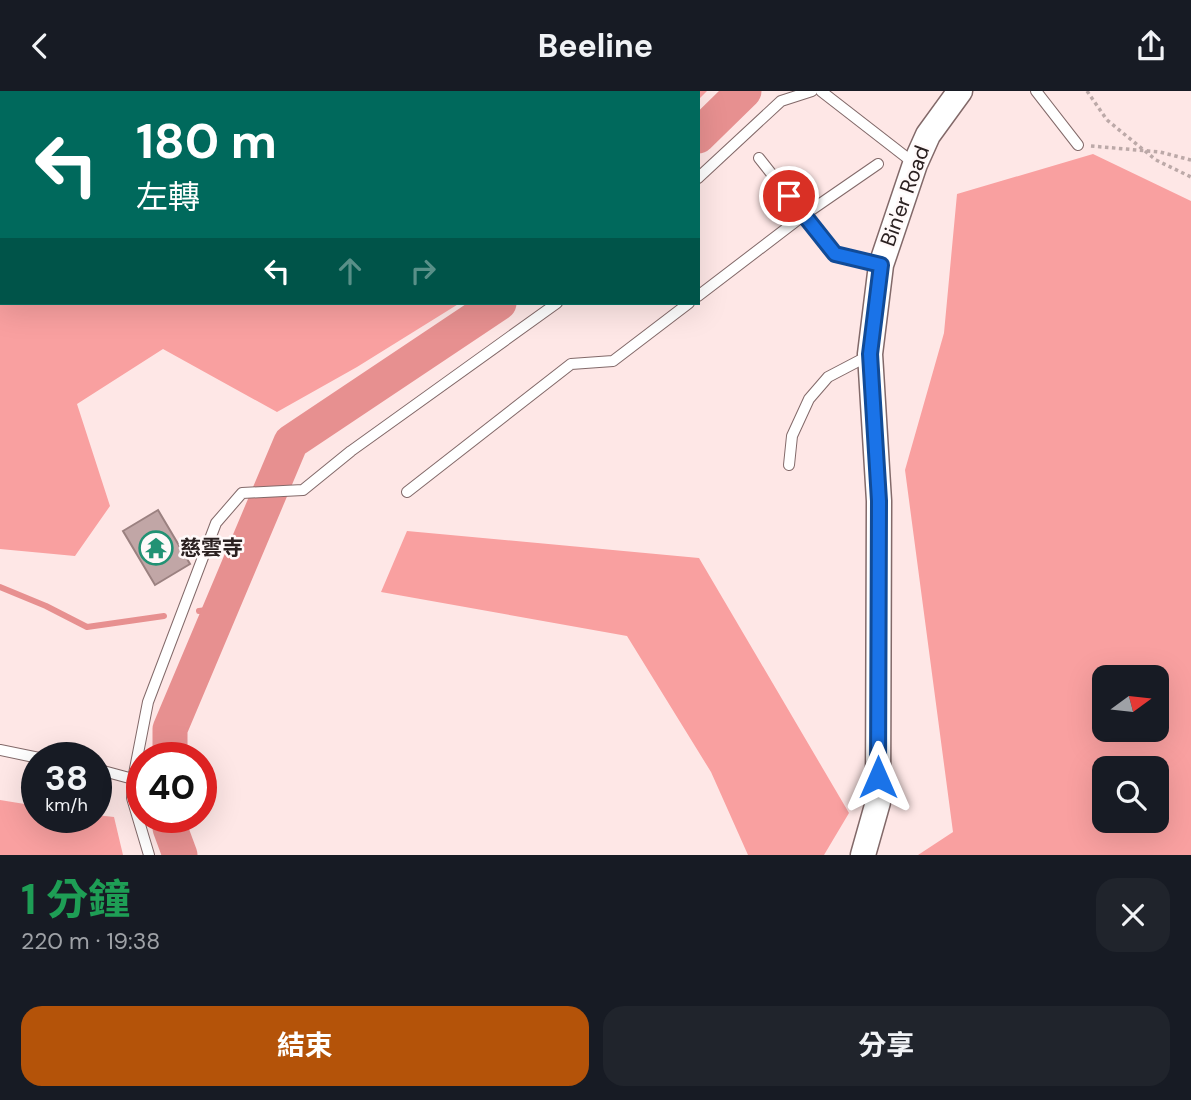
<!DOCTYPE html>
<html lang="zh-TW">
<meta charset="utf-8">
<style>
:root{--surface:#171b24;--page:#20242c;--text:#f1f3f6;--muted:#9ea1a6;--accent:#b45309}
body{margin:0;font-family:"DM Sans","Noto Sans TC",sans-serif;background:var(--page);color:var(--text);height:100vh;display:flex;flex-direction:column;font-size:26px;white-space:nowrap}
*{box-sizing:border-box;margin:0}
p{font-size:23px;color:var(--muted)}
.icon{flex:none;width:38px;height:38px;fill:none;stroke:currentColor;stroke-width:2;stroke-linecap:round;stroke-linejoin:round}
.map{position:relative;height:764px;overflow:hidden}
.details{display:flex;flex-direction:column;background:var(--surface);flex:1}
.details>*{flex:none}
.top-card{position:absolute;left:0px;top:0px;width:700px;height:214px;box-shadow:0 7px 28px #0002;background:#00695c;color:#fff;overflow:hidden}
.needle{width:46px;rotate:75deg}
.tools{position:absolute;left:1092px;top:574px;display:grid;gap:14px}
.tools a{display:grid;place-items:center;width:77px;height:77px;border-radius:14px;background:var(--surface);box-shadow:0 7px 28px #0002;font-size:35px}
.speed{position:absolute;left:21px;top:651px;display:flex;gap:14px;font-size:35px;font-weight:700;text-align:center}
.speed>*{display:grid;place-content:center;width:91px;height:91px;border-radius:50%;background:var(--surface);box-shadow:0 7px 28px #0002;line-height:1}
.speed small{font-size:18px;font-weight:400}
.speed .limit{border:10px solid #d22;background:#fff;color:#111}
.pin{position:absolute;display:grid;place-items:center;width:60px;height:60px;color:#fff;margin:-30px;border:4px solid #fff;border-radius:50%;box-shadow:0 2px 7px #0007}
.me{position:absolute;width:77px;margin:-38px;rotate:0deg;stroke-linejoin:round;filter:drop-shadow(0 0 5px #0008)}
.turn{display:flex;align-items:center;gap:24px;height:147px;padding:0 21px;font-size:32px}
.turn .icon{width:91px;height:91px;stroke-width:2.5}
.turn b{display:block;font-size:49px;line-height:60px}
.lanes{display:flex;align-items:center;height:66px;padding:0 21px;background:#0003;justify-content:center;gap:35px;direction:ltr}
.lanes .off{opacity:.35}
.round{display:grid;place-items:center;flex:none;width:74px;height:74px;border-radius:21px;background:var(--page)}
.head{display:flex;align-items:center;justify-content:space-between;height:119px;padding:0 21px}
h1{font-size:42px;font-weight:700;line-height:52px;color:#1e9e55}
.primary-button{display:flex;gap:14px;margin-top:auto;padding:14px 21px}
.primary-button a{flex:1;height:80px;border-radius:21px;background:var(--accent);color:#fff;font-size:28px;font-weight:700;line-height:80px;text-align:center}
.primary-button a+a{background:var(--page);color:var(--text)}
header{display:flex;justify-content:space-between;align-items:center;height:91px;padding:0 21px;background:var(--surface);font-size:32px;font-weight:700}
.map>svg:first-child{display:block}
</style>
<header><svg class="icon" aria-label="back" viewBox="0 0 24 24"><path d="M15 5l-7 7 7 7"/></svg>Beeline<svg class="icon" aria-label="share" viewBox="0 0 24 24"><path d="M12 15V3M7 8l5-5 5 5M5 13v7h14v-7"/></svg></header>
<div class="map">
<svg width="1191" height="764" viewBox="0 0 1191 764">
<rect width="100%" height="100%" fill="#fee7e6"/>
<g fill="#f9a0a0" fill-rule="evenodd">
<polygon points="0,0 707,0 698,9 698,2 2,2 2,212 460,212 357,276 277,321 163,258 77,313 110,415 75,465 0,458"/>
<path d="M1093,63L1191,110V764H918L953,741L905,379L944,242L957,103ZM1104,586H1157V639H1104ZM1104,677H1157V730H1104Z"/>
<polygon points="407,440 699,467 849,722 824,764 748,764 711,681 627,545 381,501"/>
<polygon points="0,709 37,715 37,726 96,726 96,724 114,726 123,764 0,764"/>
</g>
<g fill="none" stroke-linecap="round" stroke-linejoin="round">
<g stroke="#e79090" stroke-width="6">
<polyline points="0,496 46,515 87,536 164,525"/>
<polyline points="199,520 221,517"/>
</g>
<g stroke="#e79090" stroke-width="35">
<polyline points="698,45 744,0"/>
<polyline points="170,667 170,638 291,351 499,212"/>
<polyline points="170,726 170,737 180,764"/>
</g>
</g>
<polygon fill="#c1a6a6" stroke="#9b8180" stroke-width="2" points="158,419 190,473 155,494 123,440"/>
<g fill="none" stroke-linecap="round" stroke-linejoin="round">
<defs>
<g id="service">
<polyline points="821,0 915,73"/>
<polyline points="1036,0 1078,54"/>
<polyline points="759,67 835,163 880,174"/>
<polyline points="698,87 781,10 812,0"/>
<polyline points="698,205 804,124 878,73"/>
<polyline points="789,374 792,345 809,308 828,286 870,264"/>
<polyline points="407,401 571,273 613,270 689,212"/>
<polyline points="0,659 39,667"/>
<polyline points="96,678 133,688"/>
<polyline points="149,764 132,707 133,688 148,611 216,432 242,402 303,399 351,360 557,212"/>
</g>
<polyline id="tertiary" points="863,764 878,711 879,410 870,263 881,174 915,73 928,44 960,0"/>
</defs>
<use href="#service" stroke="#826969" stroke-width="12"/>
<use href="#tertiary" stroke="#826969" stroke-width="27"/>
<g stroke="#bca9a8" stroke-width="3.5" stroke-dasharray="3.5 3.5" stroke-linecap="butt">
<polyline points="1087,0 1107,29"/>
<polyline points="1091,55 1160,61 1191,69"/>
<polyline points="1156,69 1191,86"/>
</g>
<use href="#service" stroke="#fff" stroke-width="10"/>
<use href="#tertiary" stroke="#fff" stroke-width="24"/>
<polyline stroke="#bca9a8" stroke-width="3.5" stroke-dasharray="3.5 3.5" stroke-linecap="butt" points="1107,29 1156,69"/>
</g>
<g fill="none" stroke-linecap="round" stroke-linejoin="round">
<defs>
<polyline id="route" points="789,105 835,163 881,174 870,263 879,410 878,686"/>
</defs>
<use href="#route" stroke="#114b97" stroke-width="18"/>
<use href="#route" stroke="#1a73e8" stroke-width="12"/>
</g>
<defs>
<symbol id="temple-ring" viewBox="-11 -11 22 22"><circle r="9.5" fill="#fff9f9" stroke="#229274" stroke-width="1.5"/><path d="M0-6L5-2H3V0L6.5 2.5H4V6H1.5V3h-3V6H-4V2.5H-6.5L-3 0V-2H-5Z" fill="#229274"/></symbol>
</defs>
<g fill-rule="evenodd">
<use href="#temple-ring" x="137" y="438" width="38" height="38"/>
</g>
<g text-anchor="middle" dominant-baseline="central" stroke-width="5" stroke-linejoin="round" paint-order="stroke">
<g font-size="21" fill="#2a2020" stroke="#fff9f9">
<text transform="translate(905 105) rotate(-70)">Bin'er Road</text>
</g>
<g font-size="21" font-weight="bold" fill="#2a2020" stroke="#fff9f9" text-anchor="start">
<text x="180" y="457">慈雲寺</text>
</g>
</g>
</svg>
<div class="tools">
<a><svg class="needle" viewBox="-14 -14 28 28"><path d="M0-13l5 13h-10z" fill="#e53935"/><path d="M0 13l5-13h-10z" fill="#9ea1a6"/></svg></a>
<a><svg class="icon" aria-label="search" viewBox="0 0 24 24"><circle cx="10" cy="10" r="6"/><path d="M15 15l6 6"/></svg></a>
</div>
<div class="speed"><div>38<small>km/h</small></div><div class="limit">40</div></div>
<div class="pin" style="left:789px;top:105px;background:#d93025"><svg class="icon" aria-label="arrive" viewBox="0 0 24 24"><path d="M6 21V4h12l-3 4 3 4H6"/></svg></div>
<svg class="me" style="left:878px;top:686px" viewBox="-20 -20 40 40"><path d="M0-17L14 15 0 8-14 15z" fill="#1a73e8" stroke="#fff" stroke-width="4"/></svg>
<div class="top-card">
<div class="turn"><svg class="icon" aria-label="left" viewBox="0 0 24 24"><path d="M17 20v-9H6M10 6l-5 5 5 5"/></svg><div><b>180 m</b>左轉</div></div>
<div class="lanes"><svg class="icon" aria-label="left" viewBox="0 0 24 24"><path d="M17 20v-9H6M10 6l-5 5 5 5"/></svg><svg class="icon off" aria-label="ahead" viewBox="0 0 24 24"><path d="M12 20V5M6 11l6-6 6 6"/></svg><svg class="icon off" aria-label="right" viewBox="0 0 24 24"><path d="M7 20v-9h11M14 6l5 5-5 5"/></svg></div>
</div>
</div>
<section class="details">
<div class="head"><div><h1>1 分鐘</h1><p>220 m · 19:38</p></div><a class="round"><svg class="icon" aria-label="close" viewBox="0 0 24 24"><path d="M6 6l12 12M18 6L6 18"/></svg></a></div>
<div class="primary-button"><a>結束</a><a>分享</a></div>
</section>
